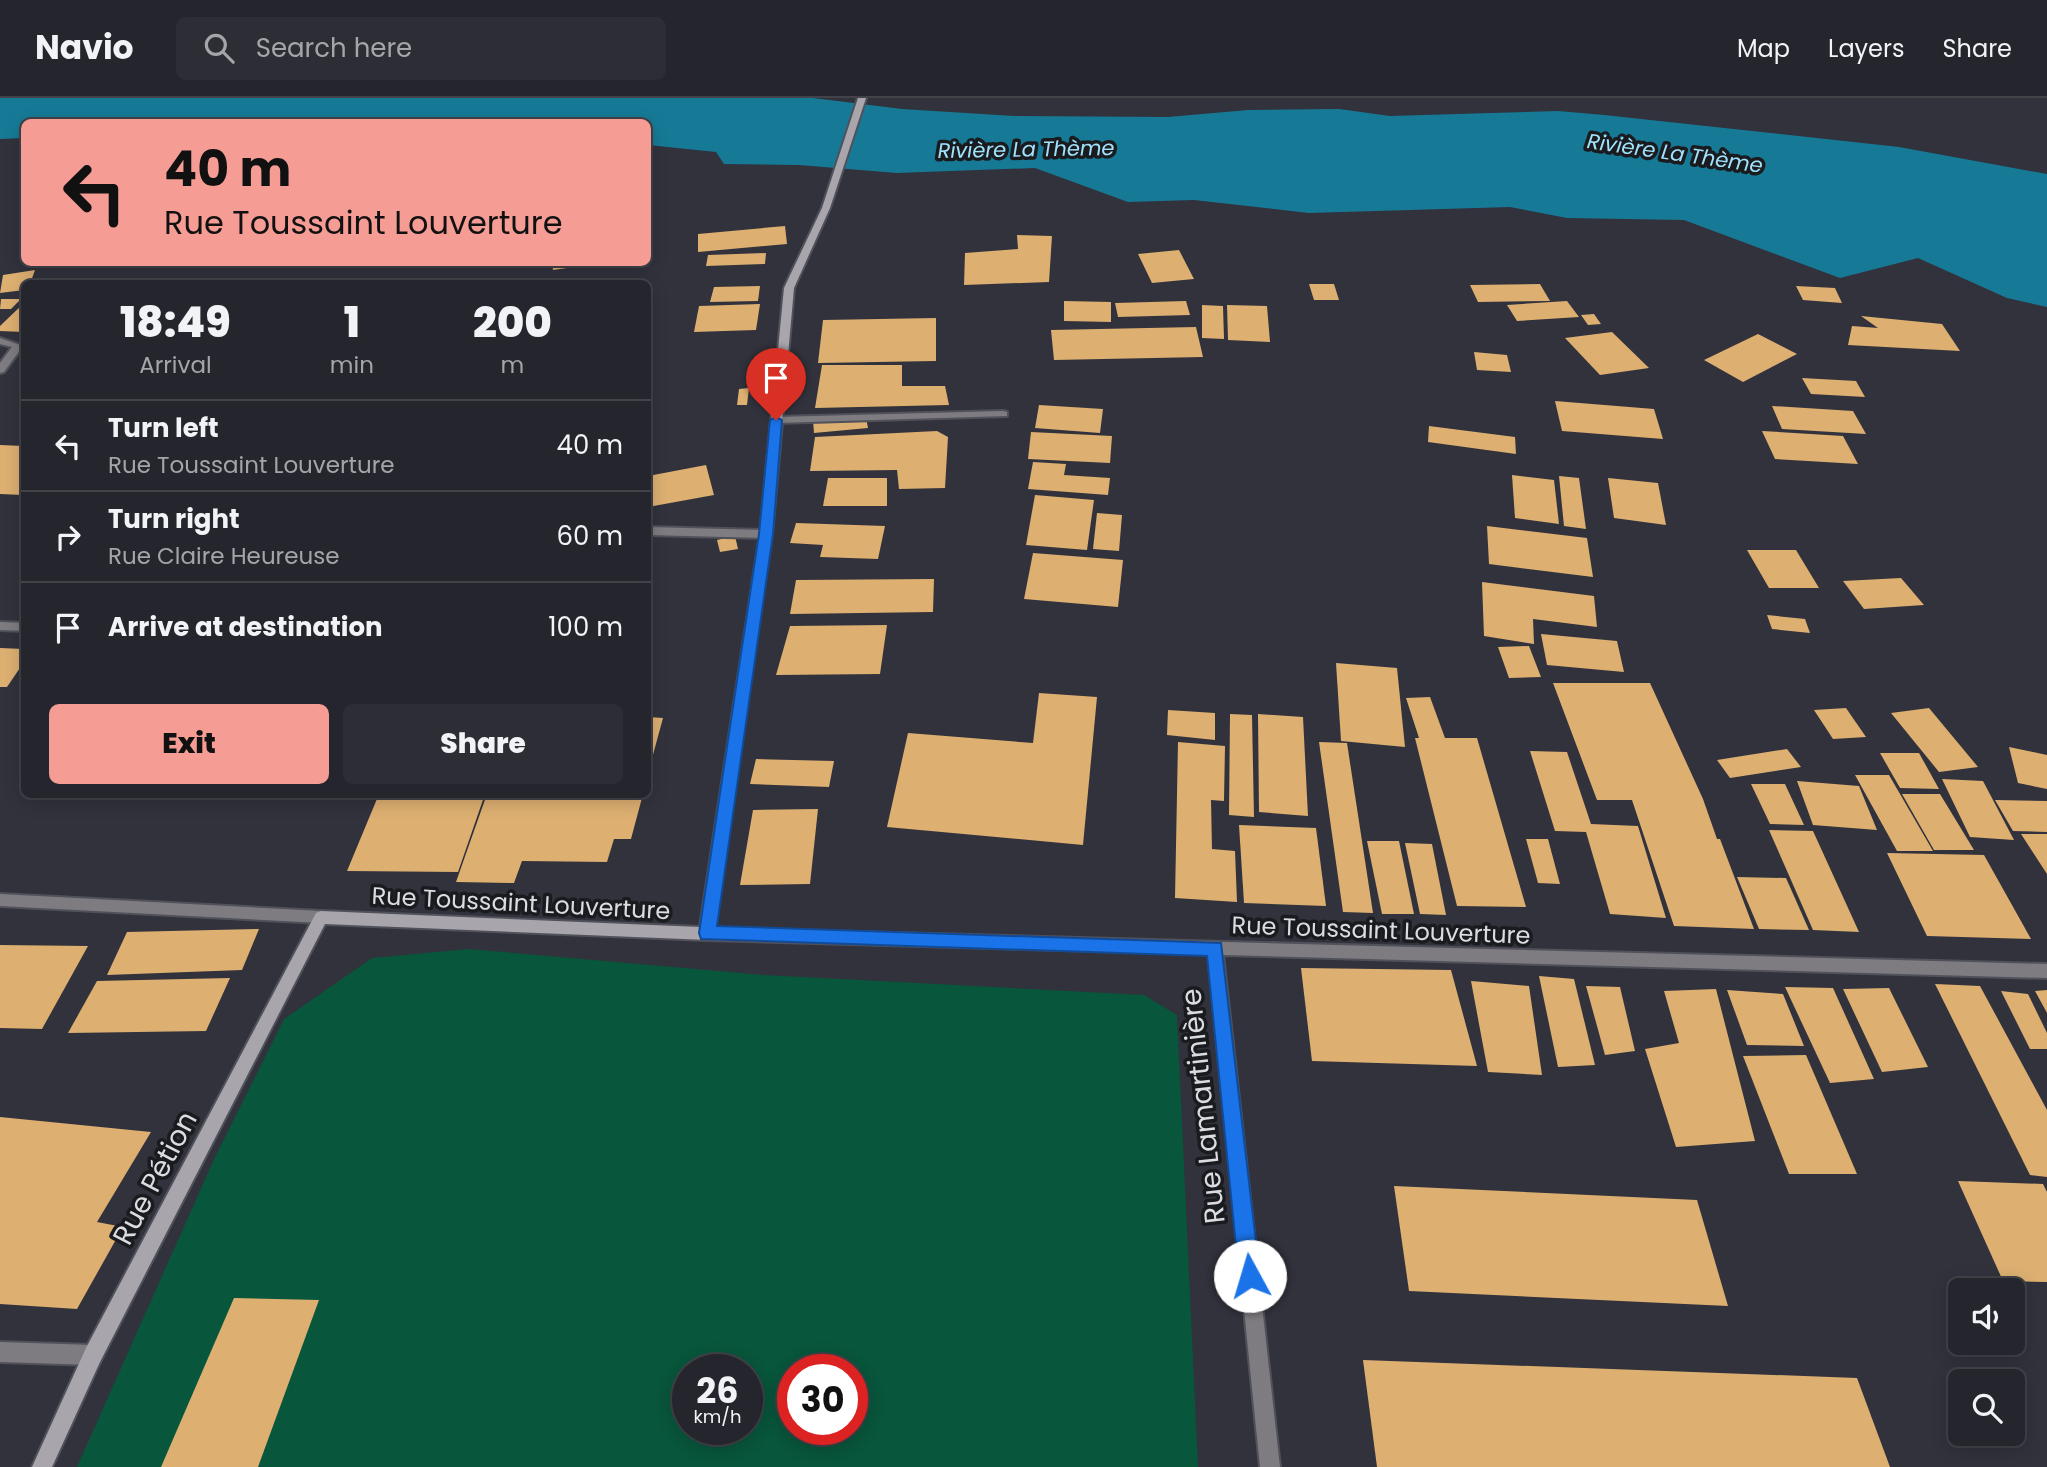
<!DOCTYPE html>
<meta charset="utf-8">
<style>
:root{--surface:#25262d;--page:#2d2e35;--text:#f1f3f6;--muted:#a3a5aa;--line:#424349;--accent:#f59c95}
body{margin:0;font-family:Poppins,sans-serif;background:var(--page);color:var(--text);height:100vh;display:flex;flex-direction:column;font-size:26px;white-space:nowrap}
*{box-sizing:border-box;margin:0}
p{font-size:23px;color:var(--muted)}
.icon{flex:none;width:38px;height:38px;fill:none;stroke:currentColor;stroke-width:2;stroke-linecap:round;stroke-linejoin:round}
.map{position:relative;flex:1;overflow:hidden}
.sheet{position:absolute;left:21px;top:182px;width:630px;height:518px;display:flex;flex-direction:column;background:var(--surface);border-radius:10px;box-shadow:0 4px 18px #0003,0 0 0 2px var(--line)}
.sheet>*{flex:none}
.hud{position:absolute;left:21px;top:21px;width:630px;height:147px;border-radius:10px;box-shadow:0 4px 18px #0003,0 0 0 2px var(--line);background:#f59c95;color:#111;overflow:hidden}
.controls{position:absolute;left:1948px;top:1180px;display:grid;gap:14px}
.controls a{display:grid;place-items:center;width:77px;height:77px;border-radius:10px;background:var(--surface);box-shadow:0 4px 18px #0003,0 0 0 2px var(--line);font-size:35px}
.speed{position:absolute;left:672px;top:1256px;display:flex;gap:14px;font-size:35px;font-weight:700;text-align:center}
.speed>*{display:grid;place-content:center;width:91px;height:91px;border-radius:50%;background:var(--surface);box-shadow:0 4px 18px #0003,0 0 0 2px var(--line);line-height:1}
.speed small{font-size:18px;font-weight:400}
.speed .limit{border:10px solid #d22;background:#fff;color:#111}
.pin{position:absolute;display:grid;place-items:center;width:60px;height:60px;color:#fff;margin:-72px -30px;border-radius:50% 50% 50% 0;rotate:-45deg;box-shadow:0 0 7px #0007}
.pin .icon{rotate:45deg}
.me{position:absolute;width:77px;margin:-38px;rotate:354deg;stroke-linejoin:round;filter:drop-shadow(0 0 5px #0008)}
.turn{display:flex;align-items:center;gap:24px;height:147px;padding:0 28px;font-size:32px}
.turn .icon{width:91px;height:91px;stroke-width:2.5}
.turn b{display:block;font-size:49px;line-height:60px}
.eta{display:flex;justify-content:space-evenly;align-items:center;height:119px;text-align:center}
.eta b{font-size:42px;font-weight:800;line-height:49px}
.action{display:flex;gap:14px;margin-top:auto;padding:14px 28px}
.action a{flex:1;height:80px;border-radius:10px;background:var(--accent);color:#111;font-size:28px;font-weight:800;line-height:80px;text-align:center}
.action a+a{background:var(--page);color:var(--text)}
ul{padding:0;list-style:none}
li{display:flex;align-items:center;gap:21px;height:91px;padding:0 28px;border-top:2px solid var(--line)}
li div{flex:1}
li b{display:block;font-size:26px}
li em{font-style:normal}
header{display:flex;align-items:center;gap:42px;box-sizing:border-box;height:98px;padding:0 35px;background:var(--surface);border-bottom:2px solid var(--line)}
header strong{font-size:33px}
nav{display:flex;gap:38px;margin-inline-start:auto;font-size:24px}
.search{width:490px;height:63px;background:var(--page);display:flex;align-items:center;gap:18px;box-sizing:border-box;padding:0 24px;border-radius:10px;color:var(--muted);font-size:26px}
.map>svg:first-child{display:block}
</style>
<header>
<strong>Navio</strong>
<div class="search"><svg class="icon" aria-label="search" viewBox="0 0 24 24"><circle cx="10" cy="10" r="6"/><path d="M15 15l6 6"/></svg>Search here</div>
<nav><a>Map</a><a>Layers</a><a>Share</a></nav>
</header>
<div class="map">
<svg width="2047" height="1369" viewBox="0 0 2047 1369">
<rect width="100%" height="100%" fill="#31323c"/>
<path fill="#08563b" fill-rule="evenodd" d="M469,851L764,877L1144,897L1177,917L1198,1369H77L215,1059L284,921L372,860ZM688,1272H747V1332H688ZM793,1272H852V1332H793Z"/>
<polygon fill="#167a97" points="0,0 813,0 902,11 1014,18 1168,19 1248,12 1339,11 1390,18 1558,13 1604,17 1899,49 2047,76 2047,209 2007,200 1918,160 1840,180 1684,122 1567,120 1510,109 1309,115 1194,102 1128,104 1035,70 897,75 799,67 724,66 716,54 648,47 648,24 24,24 24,40 0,41"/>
<g fill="#ddaf71">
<polygon points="785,128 787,146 698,154 698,136"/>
<polygon points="1017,137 1052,138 1049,184 964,187 965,155 1018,151"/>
<polygon points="1179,152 1194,181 1152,185 1138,156"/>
<polygon points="766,155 765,166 706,168 708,157"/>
<polygon points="552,164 595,164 595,166 553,172"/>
<polygon points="35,172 30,186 24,186 24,192 0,195 3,177"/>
<polygon points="1309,186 1334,186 1339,202 1314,202"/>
<polygon points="1540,186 1550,203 1478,204 1470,187"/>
<polygon points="760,188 758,203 710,204 714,189"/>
<polygon points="1796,188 1835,190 1842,205 1803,202"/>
<polygon points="1,201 21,201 11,211 0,211"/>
<polygon points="1064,203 1111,204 1111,224 1064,223"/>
<polygon points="1186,203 1190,217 1118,219 1115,205"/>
<polygon points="1567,203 1579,219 1517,223 1507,207"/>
<polygon points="24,205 24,234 0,233 0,228"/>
<polygon points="760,206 756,232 694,234 699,208"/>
<polygon points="1202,207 1223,208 1224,241 1202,240"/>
<polygon points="1227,207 1267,208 1270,244 1228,242"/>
<polygon points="1594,216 1601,226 1588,227 1581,217"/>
<polygon points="1861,218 1942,226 1960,253 1848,247 1852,228 1878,230"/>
<polygon points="936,220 936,263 818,265 823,222"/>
<polygon points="1196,229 1203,259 1054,262 1051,232"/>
<polygon points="1612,234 1649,270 1600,277 1565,240"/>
<polygon points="1758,236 1797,256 1743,284 1704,262"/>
<polygon points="1474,254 1507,257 1511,274 1477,272"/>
<polygon points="822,267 902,267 902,288 945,288 949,307 815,310"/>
<polygon points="1802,280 1856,283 1865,299 1811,296"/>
<polygon points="749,290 747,307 737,307 739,291"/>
<polygon points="1555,303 1654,311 1663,341 1562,333"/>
<polygon points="1039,307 1103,311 1100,335 1035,330"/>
<polygon points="1772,308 1853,313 1866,336 1782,331"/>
<polygon points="866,320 868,330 814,335 813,322"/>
<polygon points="1429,328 1515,339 1516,356 1428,344"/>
<polygon points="937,333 948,339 945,390 899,391 897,372 810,373 815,339"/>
<polygon points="1762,333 1843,338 1858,366 1775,361"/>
<polygon points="1031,334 1112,338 1110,365 1028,361"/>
<polygon points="0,347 24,348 23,397 0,396"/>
<polygon points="1033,364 1066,366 1064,377 1110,380 1108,397 1028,391"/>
<polygon points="706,367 714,397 648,409 648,378"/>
<polygon points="1512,377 1554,382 1559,426 1515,420"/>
<polygon points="1559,378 1579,380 1586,431 1564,428"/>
<polygon points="828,380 887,380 887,408 823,408"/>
<polygon points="1608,380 1658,385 1666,427 1614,420"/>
<polygon points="1035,397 1094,402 1087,452 1026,447"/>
<polygon points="1097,415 1122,417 1119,453 1093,451"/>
<polygon points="796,425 885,428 878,461 820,459 823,447 790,445"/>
<polygon points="1487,428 1587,440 1593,479 1489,466"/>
<polygon points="735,438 738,451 720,454 717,442"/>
<polygon points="1747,452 1796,452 1819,490 1769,490"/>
<polygon points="1033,455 1123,462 1118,509 1024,501"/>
<polygon points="1901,480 1924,507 1864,511 1843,483"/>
<polygon points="934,481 933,514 790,516 796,482"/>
<polygon points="1482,484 1594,498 1597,529 1533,521 1534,546 1484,538"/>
<polygon points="1767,517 1805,521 1810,535 1772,531"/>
<polygon points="887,527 880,576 776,577 790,528"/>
<polygon points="1541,536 1617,543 1624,574 1547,567"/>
<polygon points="1529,548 1541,579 1509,580 1498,549"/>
<polygon points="0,550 24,551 24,564 7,589 0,589"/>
<polygon points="1336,565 1397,570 1405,649 1341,643"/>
<polygon points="1553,585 1650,585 1703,701 1717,741 1720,741 1754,831 1674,828 1632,702 1597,702"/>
<polygon points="1039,595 1097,599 1083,747 887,729 908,635 1033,645"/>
<polygon points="1430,599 1445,640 1477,640 1526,809 1457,808 1415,640 1419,640 1406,600"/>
<polygon points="1846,610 1866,639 1833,641 1814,612"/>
<polygon points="1929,610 1978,669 1939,674 1891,615"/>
<polygon points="1168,612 1215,615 1215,642 1167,637"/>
<polygon points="1230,616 1252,617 1254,719 1229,717"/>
<polygon points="1258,616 1303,619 1308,718 1259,714"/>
<polygon points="648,619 663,620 648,675"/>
<polygon points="1178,644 1225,648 1224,703 1211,702 1212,751 1235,753 1237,804 1175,800"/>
<polygon points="1319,644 1347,645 1373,815 1343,814"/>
<polygon points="2009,649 2047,657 2047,691 2018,685"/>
<polygon points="1787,651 1801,669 1730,680 1717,662"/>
<polygon points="1530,653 1567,654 1591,726 1638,728 1666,820 1610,816 1586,734 1555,733"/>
<polygon points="1880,655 1919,655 1939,691 1900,690"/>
<polygon points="756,661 834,663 829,689 750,686"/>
<polygon points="1855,677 1889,677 1933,753 1897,753"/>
<polygon points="1942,681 1983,683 2014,742 1970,739"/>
<polygon points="1797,683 1859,688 1877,732 1813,727"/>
<polygon points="1751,686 1785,686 1804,727 1770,726"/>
<polygon points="379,696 485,696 458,774 347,773"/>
<polygon points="487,696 643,696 631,741 614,741 607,764 522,763 514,785 456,784"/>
<polygon points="1902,696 1940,696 1974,752 1934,752"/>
<polygon points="1995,702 2047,703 2047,734 2013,733"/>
<polygon points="818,711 810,786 740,787 753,712"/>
<polygon points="1239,727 1316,730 1326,808 1244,805"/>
<polygon points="1769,732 1813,733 1859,834 1813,832"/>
<polygon points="2021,736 2047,736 2047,776"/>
<polygon points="1526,741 1548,741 1560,786 1538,785"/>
<polygon points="1367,743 1399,743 1414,816 1382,816"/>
<polygon points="1405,745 1432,746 1446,817 1420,816"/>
<polygon points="1887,755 1984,757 2031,841 1927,838"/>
<polygon points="1737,779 1786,780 1809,832 1759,831"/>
<polygon points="259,831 242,872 107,877 127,834"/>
<polygon points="0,847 88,848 42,931 0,930"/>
<polygon points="1301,870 1451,872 1477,968 1312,963"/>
<polygon points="1539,878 1574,881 1595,967 1558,969"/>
<polygon points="230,880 206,933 68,935 97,883"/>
<polygon points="1471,883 1529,888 1542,977 1488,974"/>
<polygon points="1935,886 1980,888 2047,1012 2047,1079 2030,1077"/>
<polygon points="1586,888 1620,889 1635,953 1605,957"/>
<polygon points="1785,889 1833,890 1874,981 1830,985"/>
<polygon points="1889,890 1928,969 1882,974 1843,891"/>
<polygon points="1716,891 1755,1043 1676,1049 1645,951 1679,945 1664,893"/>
<polygon points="1727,892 1783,896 1804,948 1747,947"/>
<polygon points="2047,892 2047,915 2035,893"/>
<polygon points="2001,893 2028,896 2047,935 2047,951 2030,951"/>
<polygon points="1806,957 1857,1076 1789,1076 1743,958"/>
<polygon points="0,1019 151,1034 97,1124 123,1129 77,1211 0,1206"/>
<polygon points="1958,1083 2043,1086 2047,1094 2047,1184 2003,1183"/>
<polygon points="1394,1088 1697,1102 1728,1208 1409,1193"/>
<polygon points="234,1200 319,1202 258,1369 161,1369"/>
<polygon points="1363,1262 1857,1280 1890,1369 1377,1369"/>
</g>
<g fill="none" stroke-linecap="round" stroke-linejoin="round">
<defs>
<g id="service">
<polygon points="0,240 23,248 4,274 0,275 0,265 12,249 0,246"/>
<polygon points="648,429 766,432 772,436 766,440 648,437"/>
<polygon points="0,524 24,525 24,533 0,532"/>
</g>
<g id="minor">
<polygon points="1003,313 1007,314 1007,318 776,325 771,322 776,319"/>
<polygon points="0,796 321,813 326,815 329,819 326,823 321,825 0,808"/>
<polygon points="707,830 2047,866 2047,880 1223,857 1280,1369 1260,1369 1208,856 707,842 702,841 699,836 702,831"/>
<polygon points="0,1244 93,1247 100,1250 103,1257 100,1264 93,1267 0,1264"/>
</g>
<polygon id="secondary" points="858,0 866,0 830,110 794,190 772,436 712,841 707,842 325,826 100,1264 52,1369 32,1369 86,1250 316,815 321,813 700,829 760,436 784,190 822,110"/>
</defs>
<use href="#service" stroke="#50515a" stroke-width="4"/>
<use href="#minor" stroke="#50515a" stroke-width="4"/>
<use href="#secondary" stroke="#50515a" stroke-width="4"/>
<use href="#service" fill="#7e7c80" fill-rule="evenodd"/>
<use href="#minor" fill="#7e7c80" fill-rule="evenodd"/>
<use href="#secondary" fill="#a8a5ac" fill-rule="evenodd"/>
</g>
<polygon fill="#1a73e8" stroke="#114b97" stroke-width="2" points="776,319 782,322 773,436 717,828 1221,845 1260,1178 1257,1186 1250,1189 1242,1186 1239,1178 1207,858 701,841 699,835 759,436 770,322"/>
<g text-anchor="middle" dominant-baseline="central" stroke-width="7" stroke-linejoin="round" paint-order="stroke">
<g font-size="21" font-style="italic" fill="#a0e2fc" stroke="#1a1b1f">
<text transform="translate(1026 51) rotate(-1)">Rivière La Thème</text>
<text transform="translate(1675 55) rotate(8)">Rivière La Thème</text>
</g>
<g font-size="24" fill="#dbdce2" stroke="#1a1b1f">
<text transform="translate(521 805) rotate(3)">Rue Toussaint Louverture</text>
<text transform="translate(1381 832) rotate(2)">Rue Toussaint Louverture</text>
</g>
<g font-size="28" fill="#dbdce2" stroke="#1a1b1f">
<text transform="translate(1203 1008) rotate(-96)">Rue Lamartinière</text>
<text transform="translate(155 1080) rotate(-62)">Rue Pétion</text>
</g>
</g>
</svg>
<div class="controls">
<a><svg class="icon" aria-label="sound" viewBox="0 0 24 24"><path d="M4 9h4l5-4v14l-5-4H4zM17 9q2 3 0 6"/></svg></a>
<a><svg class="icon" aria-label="search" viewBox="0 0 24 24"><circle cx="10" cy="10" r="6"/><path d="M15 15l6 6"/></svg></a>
</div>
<div class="speed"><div>26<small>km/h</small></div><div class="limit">30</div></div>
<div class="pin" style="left:776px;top:322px;background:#d93025"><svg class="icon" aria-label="arrive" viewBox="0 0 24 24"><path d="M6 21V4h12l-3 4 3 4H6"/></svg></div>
<svg class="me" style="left:1250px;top:1178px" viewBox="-20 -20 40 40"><circle r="19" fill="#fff"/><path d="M0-13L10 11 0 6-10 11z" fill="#1a73e8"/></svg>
<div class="hud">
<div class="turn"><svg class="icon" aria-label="left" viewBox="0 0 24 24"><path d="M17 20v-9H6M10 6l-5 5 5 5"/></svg><div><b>40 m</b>Rue Toussaint Louverture</div></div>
</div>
<section class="sheet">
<div class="eta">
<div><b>18:49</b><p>Arrival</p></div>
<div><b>1</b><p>min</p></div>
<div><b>200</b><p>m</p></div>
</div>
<ul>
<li><svg class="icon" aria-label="left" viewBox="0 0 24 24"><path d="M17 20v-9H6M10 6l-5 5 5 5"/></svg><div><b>Turn left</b><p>Rue Toussaint Louverture</p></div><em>40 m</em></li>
<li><svg class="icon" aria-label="right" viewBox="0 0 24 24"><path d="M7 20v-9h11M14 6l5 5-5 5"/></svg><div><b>Turn right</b><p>Rue Claire Heureuse</p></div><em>60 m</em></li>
<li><svg class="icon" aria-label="arrive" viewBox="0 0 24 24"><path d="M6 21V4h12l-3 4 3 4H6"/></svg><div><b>Arrive at destination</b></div><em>100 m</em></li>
</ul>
<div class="action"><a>Exit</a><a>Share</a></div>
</section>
</div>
